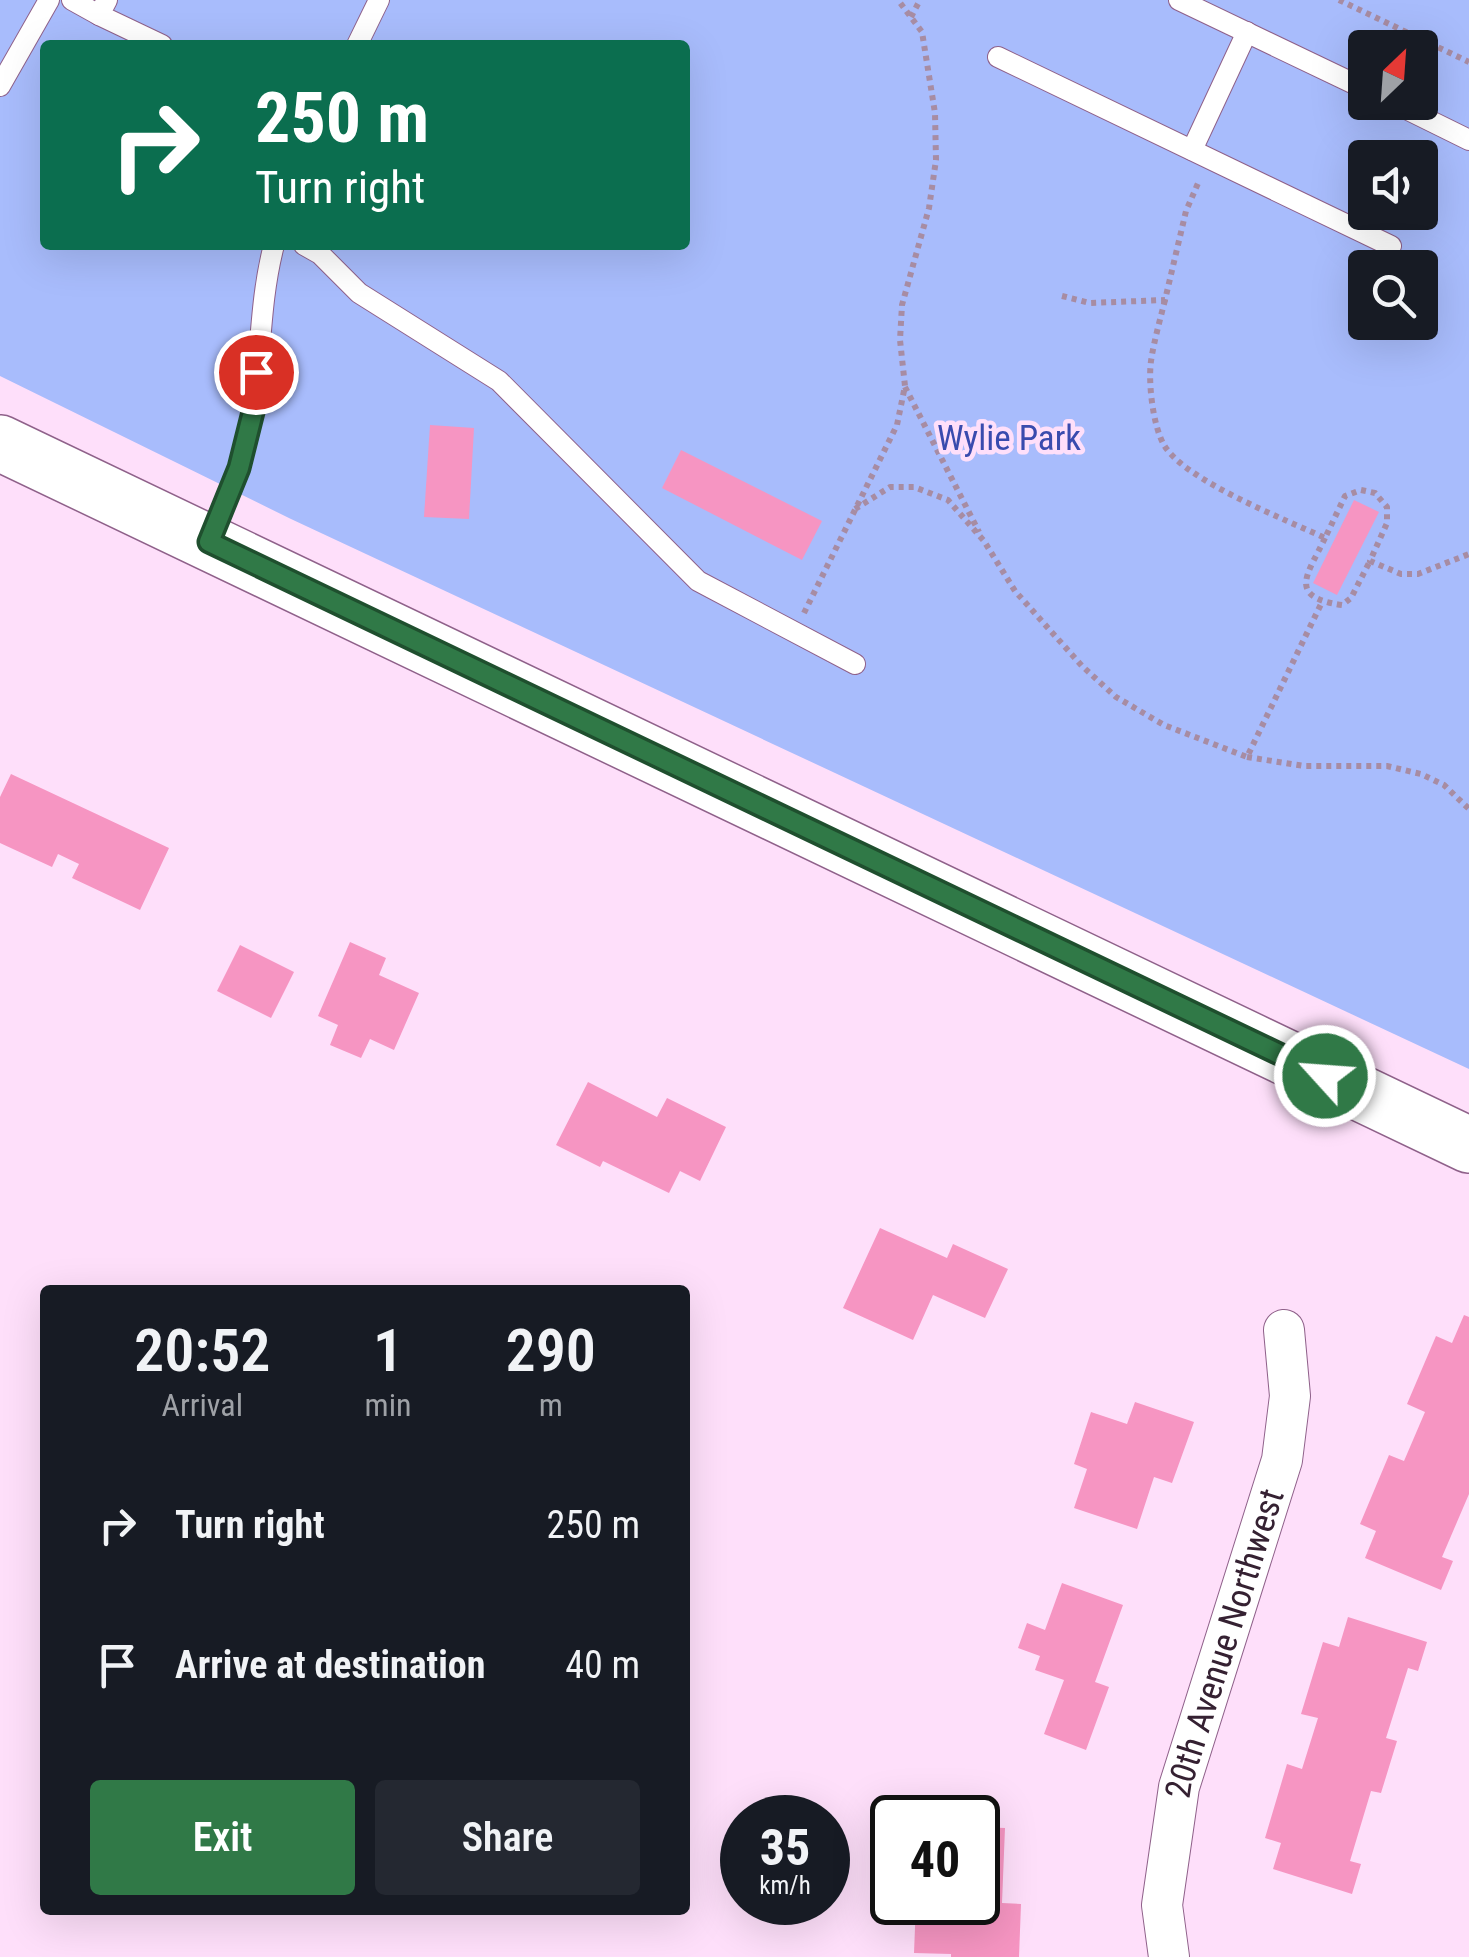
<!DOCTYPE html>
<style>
:root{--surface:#171b24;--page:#242831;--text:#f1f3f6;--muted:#9ea1a6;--accent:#307947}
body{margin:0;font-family:"Roboto Condensed",sans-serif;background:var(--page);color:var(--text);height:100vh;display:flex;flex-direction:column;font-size:38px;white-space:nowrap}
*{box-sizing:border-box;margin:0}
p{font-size:32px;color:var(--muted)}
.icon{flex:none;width:55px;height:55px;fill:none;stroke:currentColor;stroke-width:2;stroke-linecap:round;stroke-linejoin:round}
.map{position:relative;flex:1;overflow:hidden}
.drawer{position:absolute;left:40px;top:1285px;width:650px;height:630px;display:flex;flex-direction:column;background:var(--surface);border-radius:10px;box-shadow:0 10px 40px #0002}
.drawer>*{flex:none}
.hud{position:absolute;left:40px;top:40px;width:650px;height:210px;border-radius:10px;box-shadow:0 10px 40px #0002;background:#0b6e4f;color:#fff;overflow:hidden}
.needle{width:65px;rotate:25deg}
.controls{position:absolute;left:1348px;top:30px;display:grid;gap:20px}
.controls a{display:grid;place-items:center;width:90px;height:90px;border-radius:10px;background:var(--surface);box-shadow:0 10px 40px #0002;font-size:50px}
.speed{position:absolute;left:720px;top:1795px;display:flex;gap:20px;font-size:50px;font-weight:700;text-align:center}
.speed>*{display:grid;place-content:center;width:130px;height:130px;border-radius:50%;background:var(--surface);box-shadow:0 10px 40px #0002;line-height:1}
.speed small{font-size:25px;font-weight:400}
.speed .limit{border:5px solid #111;border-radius:15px;background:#fff;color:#111}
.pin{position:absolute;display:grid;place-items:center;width:85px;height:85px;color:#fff;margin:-42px;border:5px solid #fff;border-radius:50%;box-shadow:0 2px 10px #0007}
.me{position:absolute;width:110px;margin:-55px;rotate:296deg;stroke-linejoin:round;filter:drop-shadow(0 0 8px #0008)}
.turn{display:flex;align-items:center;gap:35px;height:210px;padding:0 50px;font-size:45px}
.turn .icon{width:130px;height:130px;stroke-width:2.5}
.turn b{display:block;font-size:70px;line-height:85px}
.eta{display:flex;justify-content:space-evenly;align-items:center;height:170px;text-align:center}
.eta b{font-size:60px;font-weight:600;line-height:70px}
.action{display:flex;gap:20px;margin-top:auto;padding:20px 50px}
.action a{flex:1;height:115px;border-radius:10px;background:var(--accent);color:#fff;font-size:40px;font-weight:600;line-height:115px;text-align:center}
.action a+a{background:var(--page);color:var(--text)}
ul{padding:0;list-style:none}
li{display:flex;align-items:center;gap:30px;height:140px;padding:0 50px}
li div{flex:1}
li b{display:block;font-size:38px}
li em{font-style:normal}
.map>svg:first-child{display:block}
</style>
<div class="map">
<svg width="1469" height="1957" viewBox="0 0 1469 1957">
<rect width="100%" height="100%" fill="#fedffa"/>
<path fill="#a8bcfc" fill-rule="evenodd" d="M0,0H1469V1069L291,519L0,376ZM45,45H685V245H45ZM1365,48H1420V102H1365ZM1365,158H1420V212H1365ZM1365,268H1420V322H1365Z"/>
<g fill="#f695c2">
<polygon points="430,425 474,428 469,519 424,517"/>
<polygon points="681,450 822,521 802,560 662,488"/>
<polygon points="1354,500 1379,512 1337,595 1313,583"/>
<polygon points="11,774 169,848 140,910 72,878 79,864 58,854 52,867 0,843 0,797"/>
<polygon points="350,942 386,958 379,975 419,993 394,1050 370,1039 361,1058 330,1045 338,1025 318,1016"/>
<polygon points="240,945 294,972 271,1018 217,991"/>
<polygon points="588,1082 657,1117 667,1098 726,1127 700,1181 680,1171 669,1193 603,1161 600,1167 556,1145"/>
<polygon points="880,1228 947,1258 953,1244 1008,1269 985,1318 933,1295 913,1340 843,1308"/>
<polygon points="1464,1315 1469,1317 1469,1494 1442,1557 1453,1561 1441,1590 1365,1558 1376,1531 1360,1524 1389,1455 1404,1461 1425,1412 1407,1404 1436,1336 1452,1343"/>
<polygon points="1135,1402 1194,1422 1172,1483 1154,1477 1137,1529 1074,1508 1087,1469 1074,1464 1091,1412 1127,1424"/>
<polygon points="1062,1583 1123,1605 1095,1682 1109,1687 1086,1750 1044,1734 1064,1680 1035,1670 1040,1656 1018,1648 1027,1623 1045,1630"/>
<polygon points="1348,1617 1427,1642 1418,1671 1408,1668 1386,1738 1397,1741 1381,1793 1371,1791 1350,1861 1361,1864 1352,1894 1273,1869 1281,1843 1265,1838 1287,1764 1302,1769 1318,1718 1301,1714 1323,1642 1339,1647"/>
<polygon points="978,1827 1005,1828 1002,1903 1021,1904 1019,1957 951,1957 951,1954 914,1953 916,1902 978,1902"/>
</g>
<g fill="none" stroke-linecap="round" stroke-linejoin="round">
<defs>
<g id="lane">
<polyline points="72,0 99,15"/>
<polyline points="107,0 99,15 162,45"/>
<polyline points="1179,0 1365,89"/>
<polyline points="357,45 379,0"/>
<polyline points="998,57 1391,246"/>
<polyline points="0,86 49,0"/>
<polyline points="1392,102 1469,140"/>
<polyline points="1192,150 1247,32"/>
<polyline points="304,245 320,254 359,293 499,381 698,581 855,664"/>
<path d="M210,539C228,496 247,453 254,407C261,353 260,298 274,245"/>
</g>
<g id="street">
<path id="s1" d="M1169,1957L1162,1905L1179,1787L1282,1460L1290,1396L1284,1330"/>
</g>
<polyline id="secondary" points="0,443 1469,1145"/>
</defs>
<use href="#lane" stroke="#8f618a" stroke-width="22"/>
<use href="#street" stroke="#8f618a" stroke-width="42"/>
<use href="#secondary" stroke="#8f618a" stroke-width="58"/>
<g stroke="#a78ca3" stroke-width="6" stroke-dasharray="5 5" stroke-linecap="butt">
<polyline points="1339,0 1469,62"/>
<polyline points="911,17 920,0"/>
<polyline points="1062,296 1090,303 1165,300 1186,211 1199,181"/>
<path d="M1165,300C1160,320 1154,341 1151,361C1148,383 1153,426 1164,445C1185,481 1285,519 1325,538L1345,496L1361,490L1375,493L1387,507V523L1370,561L1401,574H1418L1469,554"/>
<polyline points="905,387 979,532"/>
<polyline points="855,509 890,487 914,487 948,500 984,541 1015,591 1082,666 1116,697 1164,725 1247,757 1322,602"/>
<path d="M1325,538C1308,574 1286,597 1342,605L1351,598L1370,561"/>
<polyline points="804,613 897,425 905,386 900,340 902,305 929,208 936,160 935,113 922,32 898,0"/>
<polyline points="1247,757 1304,766 1387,766 1421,774 1444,785 1469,809"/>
</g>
<use href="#lane" stroke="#fff" stroke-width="20"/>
<use href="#street" stroke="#fff" stroke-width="40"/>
<use href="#secondary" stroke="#fff" stroke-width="55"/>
</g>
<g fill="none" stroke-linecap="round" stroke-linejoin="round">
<defs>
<polyline id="route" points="256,372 254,408 239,468 209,542 1325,1076"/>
</defs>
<use href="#route" stroke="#1f4f2e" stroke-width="25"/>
<use href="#route" stroke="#307947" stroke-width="18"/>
</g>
<g text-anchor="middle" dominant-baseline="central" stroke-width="9" stroke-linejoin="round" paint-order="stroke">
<g font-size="35" fill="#394bae" stroke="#fedffa">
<text x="1009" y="438">Wylie Park</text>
</g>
<g font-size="35" fill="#352132" stroke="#fedffa">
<text stroke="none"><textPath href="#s1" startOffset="322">20th Avenue Northwest</textPath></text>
</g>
</g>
</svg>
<div class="controls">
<a><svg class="needle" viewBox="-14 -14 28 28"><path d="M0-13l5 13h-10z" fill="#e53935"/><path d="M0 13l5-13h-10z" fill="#9ea1a6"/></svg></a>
<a><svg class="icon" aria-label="sound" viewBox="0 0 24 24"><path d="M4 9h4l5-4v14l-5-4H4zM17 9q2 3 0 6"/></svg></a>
<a><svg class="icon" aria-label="search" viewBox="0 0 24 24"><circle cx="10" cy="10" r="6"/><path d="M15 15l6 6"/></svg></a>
</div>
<div class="speed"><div>35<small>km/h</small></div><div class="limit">40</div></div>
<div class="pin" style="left:256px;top:372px;background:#d93025"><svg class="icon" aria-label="arrive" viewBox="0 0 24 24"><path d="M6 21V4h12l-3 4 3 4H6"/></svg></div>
<svg class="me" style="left:1325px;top:1076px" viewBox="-20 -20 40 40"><circle r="17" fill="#307947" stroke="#fff" stroke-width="3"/><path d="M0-11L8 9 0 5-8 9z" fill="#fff"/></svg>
<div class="hud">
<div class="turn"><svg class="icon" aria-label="right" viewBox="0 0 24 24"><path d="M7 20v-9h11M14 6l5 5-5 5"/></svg><div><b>250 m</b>Turn right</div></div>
</div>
<section class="drawer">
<div class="eta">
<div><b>20:52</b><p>Arrival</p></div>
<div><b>1</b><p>min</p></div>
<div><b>290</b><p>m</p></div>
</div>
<ul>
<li><svg class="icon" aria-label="right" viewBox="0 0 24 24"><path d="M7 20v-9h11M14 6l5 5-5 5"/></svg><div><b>Turn right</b></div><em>250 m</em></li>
<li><svg class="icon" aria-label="arrive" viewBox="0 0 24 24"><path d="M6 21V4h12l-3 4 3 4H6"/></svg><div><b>Arrive at destination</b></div><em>40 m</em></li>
</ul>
<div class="action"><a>Exit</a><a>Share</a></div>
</section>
</div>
